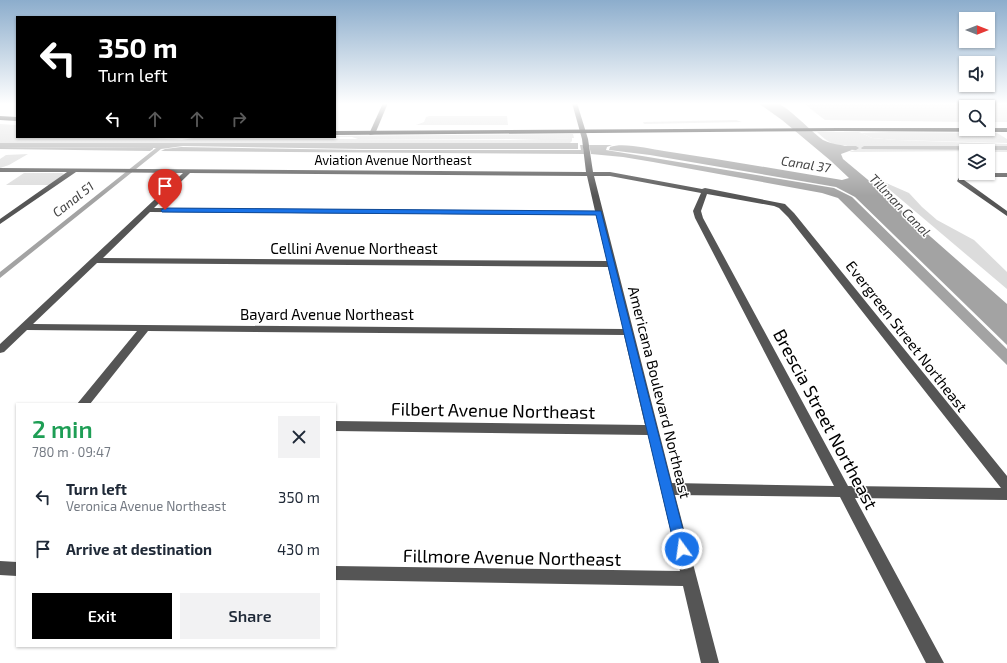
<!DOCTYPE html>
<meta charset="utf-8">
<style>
:root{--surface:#fff;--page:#f2f2f3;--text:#1f2937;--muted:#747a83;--accent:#000}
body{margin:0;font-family:"Exo 2",sans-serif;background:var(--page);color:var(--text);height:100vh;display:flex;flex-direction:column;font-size:15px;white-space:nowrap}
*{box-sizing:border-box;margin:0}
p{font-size:13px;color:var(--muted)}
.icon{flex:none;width:22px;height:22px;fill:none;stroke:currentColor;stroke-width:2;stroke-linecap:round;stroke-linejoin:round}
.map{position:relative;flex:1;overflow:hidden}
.sheet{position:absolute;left:16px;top:403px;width:320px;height:244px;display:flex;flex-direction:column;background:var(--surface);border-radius:0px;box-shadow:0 1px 3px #0004}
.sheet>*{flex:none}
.hud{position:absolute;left:16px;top:16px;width:320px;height:122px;border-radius:0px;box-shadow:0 1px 3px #0004;background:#000;color:#fff;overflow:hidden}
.needle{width:26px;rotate:90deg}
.tools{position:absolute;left:959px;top:12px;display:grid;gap:8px}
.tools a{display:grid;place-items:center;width:36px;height:36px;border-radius:0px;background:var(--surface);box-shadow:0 1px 3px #0004;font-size:20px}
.pin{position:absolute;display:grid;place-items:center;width:34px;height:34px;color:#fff;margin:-41px -17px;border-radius:50% 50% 50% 0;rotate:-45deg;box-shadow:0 0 4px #0007}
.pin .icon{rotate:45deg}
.me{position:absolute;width:44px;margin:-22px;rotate:346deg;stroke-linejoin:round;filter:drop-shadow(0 0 3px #0008)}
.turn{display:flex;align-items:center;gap:14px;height:84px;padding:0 16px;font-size:18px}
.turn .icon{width:52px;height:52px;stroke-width:2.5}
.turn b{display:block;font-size:28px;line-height:34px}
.lanes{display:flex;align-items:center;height:38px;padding:0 16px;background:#0003;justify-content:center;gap:20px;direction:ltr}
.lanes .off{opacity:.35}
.round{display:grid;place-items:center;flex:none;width:42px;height:42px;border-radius:0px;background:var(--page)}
.summary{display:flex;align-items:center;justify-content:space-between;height:68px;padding:0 16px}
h1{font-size:24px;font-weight:600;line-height:30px;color:#1e9e55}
.action{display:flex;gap:8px;margin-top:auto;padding:8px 16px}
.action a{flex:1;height:46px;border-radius:0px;background:var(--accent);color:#fff;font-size:16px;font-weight:600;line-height:46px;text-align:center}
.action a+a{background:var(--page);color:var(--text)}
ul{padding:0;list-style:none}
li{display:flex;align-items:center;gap:12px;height:52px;padding:0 16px}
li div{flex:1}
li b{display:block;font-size:15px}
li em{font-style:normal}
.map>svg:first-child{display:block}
</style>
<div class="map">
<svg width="1007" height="663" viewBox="0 0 1007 663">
<rect width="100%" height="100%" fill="#fff"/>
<g fill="#dcdcdc">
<polygon points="803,103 1007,103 1007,122 988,122 988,107 966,107 966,122 825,120"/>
<polygon points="429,116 507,116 508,125 416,125 424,122 426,117"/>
<polygon points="736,120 742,122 644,124 643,122"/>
<polygon points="0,124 17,125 17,137 137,137 182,140 193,138 509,140 572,138 572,141 570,143 0,143"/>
<path d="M817,132H859L872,138L897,140L1007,144V152H988V151L849,152L855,150C846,143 843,147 833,144C827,141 822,137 817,132Z"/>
<polygon points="890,132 997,133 1007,139 1007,143 896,140 872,138 861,133"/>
<polygon points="573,134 575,142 574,138 572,138 555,139 358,139 352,137 335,137 335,136"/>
<polygon points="28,154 9,165 0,168 0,159 6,155"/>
<polygon points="24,173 62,173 64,174 50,185 6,185"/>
<polygon points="877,179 909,193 922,207 937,220 974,240 1007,272 1007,289"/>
</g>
<g fill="#a3a3a3">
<path d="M758,103C764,103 771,102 777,103C786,105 814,134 823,140C834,146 844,143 852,150L841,154L843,159L885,194L906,215L1007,304V345L855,197L836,187L650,155L609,150L610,147C623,142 650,149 664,151C724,160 783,170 842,180L849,178L831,161L782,120Z"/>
<polygon points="0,143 578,143 578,149 363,149 183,146 161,149 0,278 0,272 156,148 0,147"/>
<polygon points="580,145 583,145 584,154 161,151 165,149 181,147 363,150 581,150"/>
<polygon points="589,145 612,145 607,147 606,150 834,188 852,197 1007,349 1007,365 838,198 822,193 653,162 623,157 591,154"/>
<polygon points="0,147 153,148 153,149 150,151 0,149"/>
</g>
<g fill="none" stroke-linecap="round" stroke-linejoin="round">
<g fill="#a3a3a3" fill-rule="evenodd">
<polygon points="837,146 856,146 859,148 856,150 835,149 834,148"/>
<polygon points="864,146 1007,146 1007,150 862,149 861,148"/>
</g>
<g fill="#555" fill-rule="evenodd">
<polygon points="383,103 388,103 375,134 370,135 369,134"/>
<path d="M572,103H577L588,139L593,172H610L702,189L705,188L785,204L794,213L1007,476V500L855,498L944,663H926L840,497L675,495L719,663H701L683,586L335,580V566L680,571L648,435L335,431V421L645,425L624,335L148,331L90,404H77L137,331L27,330L4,352L0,353V344L183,173L76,172L0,224V219L67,172H0V168L586,172L582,139ZM190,173L587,176L595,211L154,208ZM594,176H610L701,193L693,211L695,218L834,486L672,483ZM707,194L774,206L779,208L788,217L1001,488L848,486L703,218L701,211ZM150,212L596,215L607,261L103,258ZM97,263L608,267L623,329L33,324Z"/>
<polygon points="969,173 1007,173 1007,177 969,177 965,178 964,180 1007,211 1007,216 958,182 957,181 960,176"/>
<polygon points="0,561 17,562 17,576 0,575"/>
</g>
<g fill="#000" fill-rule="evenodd">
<polygon points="0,116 17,117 17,121 0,120"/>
<polygon points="839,128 1007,128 1007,132 839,131 335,135 335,131"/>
</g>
</g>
<linearGradient id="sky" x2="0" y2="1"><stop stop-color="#8cadcc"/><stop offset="0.53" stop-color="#fff"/><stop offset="1" stop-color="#fff" stop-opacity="0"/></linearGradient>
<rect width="1007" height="196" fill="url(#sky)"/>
<polygon fill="#1a73e8" stroke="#114b97" points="165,208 601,211 688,549 686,553 682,555 677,553 675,549 596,215 162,212 161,210"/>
<g text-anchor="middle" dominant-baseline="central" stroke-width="3" stroke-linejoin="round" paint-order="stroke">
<g font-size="13" fill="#000" stroke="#fff">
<text x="393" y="160">Aviation Avenue Northeast</text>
</g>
<g font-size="13" font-style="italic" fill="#444" stroke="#fff">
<text transform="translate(806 164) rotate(9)">Canal 37</text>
<text transform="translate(73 199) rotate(-38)">Canal 51</text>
<text transform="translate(900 205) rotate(46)">Tillman Canal</text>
</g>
<g font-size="15" fill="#000" stroke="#fff">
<text x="354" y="248">Cellini Avenue Northeast</text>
<text x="327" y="314">Bayard Avenue Northeast</text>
<text transform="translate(907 336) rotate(52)">Evergreen Street Northeast</text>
<text transform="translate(660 392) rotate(76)">Americana Boulevard Northeast</text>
</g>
<g font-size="18" fill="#000" stroke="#fff">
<text transform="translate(493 410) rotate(1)">Filbert Avenue Northeast</text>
<text transform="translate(826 419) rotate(62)">Brescia Street Northeast</text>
<text transform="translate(512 557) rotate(1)">Fillmore Avenue Northeast</text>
</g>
</g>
</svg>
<div class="tools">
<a><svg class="needle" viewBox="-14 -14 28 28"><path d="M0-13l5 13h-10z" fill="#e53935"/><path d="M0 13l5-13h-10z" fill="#747a83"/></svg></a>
<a><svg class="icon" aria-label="sound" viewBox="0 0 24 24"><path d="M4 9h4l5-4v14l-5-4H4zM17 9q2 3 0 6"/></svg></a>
<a><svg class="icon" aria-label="search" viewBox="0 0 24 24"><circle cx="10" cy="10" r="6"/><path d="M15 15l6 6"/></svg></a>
<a><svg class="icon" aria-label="layers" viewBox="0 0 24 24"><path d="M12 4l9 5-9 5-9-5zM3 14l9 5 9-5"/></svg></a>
</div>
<div class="pin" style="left:165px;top:210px;background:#d93025"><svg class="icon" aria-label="arrive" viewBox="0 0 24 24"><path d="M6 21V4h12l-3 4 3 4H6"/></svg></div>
<svg class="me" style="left:682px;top:549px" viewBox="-20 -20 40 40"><circle r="17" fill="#1a73e8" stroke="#fff" stroke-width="3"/><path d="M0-11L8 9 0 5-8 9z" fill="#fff"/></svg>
<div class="hud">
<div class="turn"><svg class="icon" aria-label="left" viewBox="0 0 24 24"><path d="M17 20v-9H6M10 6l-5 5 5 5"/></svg><div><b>350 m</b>Turn left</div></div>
<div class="lanes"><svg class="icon" aria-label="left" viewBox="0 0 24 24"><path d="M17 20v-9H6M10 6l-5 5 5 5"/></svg><svg class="icon off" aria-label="ahead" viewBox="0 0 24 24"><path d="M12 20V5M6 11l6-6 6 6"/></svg><svg class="icon off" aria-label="ahead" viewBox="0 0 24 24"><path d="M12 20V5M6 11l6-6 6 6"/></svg><svg class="icon off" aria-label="right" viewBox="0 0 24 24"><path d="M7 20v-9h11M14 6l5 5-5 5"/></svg></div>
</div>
<section class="sheet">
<div class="summary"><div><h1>2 min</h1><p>780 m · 09:47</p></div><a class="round"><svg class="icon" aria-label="close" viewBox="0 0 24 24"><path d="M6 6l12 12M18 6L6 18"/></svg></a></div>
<ul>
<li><svg class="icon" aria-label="left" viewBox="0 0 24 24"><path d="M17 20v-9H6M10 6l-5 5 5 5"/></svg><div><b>Turn left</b><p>Veronica Avenue Northeast</p></div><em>350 m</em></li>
<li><svg class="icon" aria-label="arrive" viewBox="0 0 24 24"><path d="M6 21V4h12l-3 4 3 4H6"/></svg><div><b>Arrive at destination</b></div><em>430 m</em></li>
</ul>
<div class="action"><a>Exit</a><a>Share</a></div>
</section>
</div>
